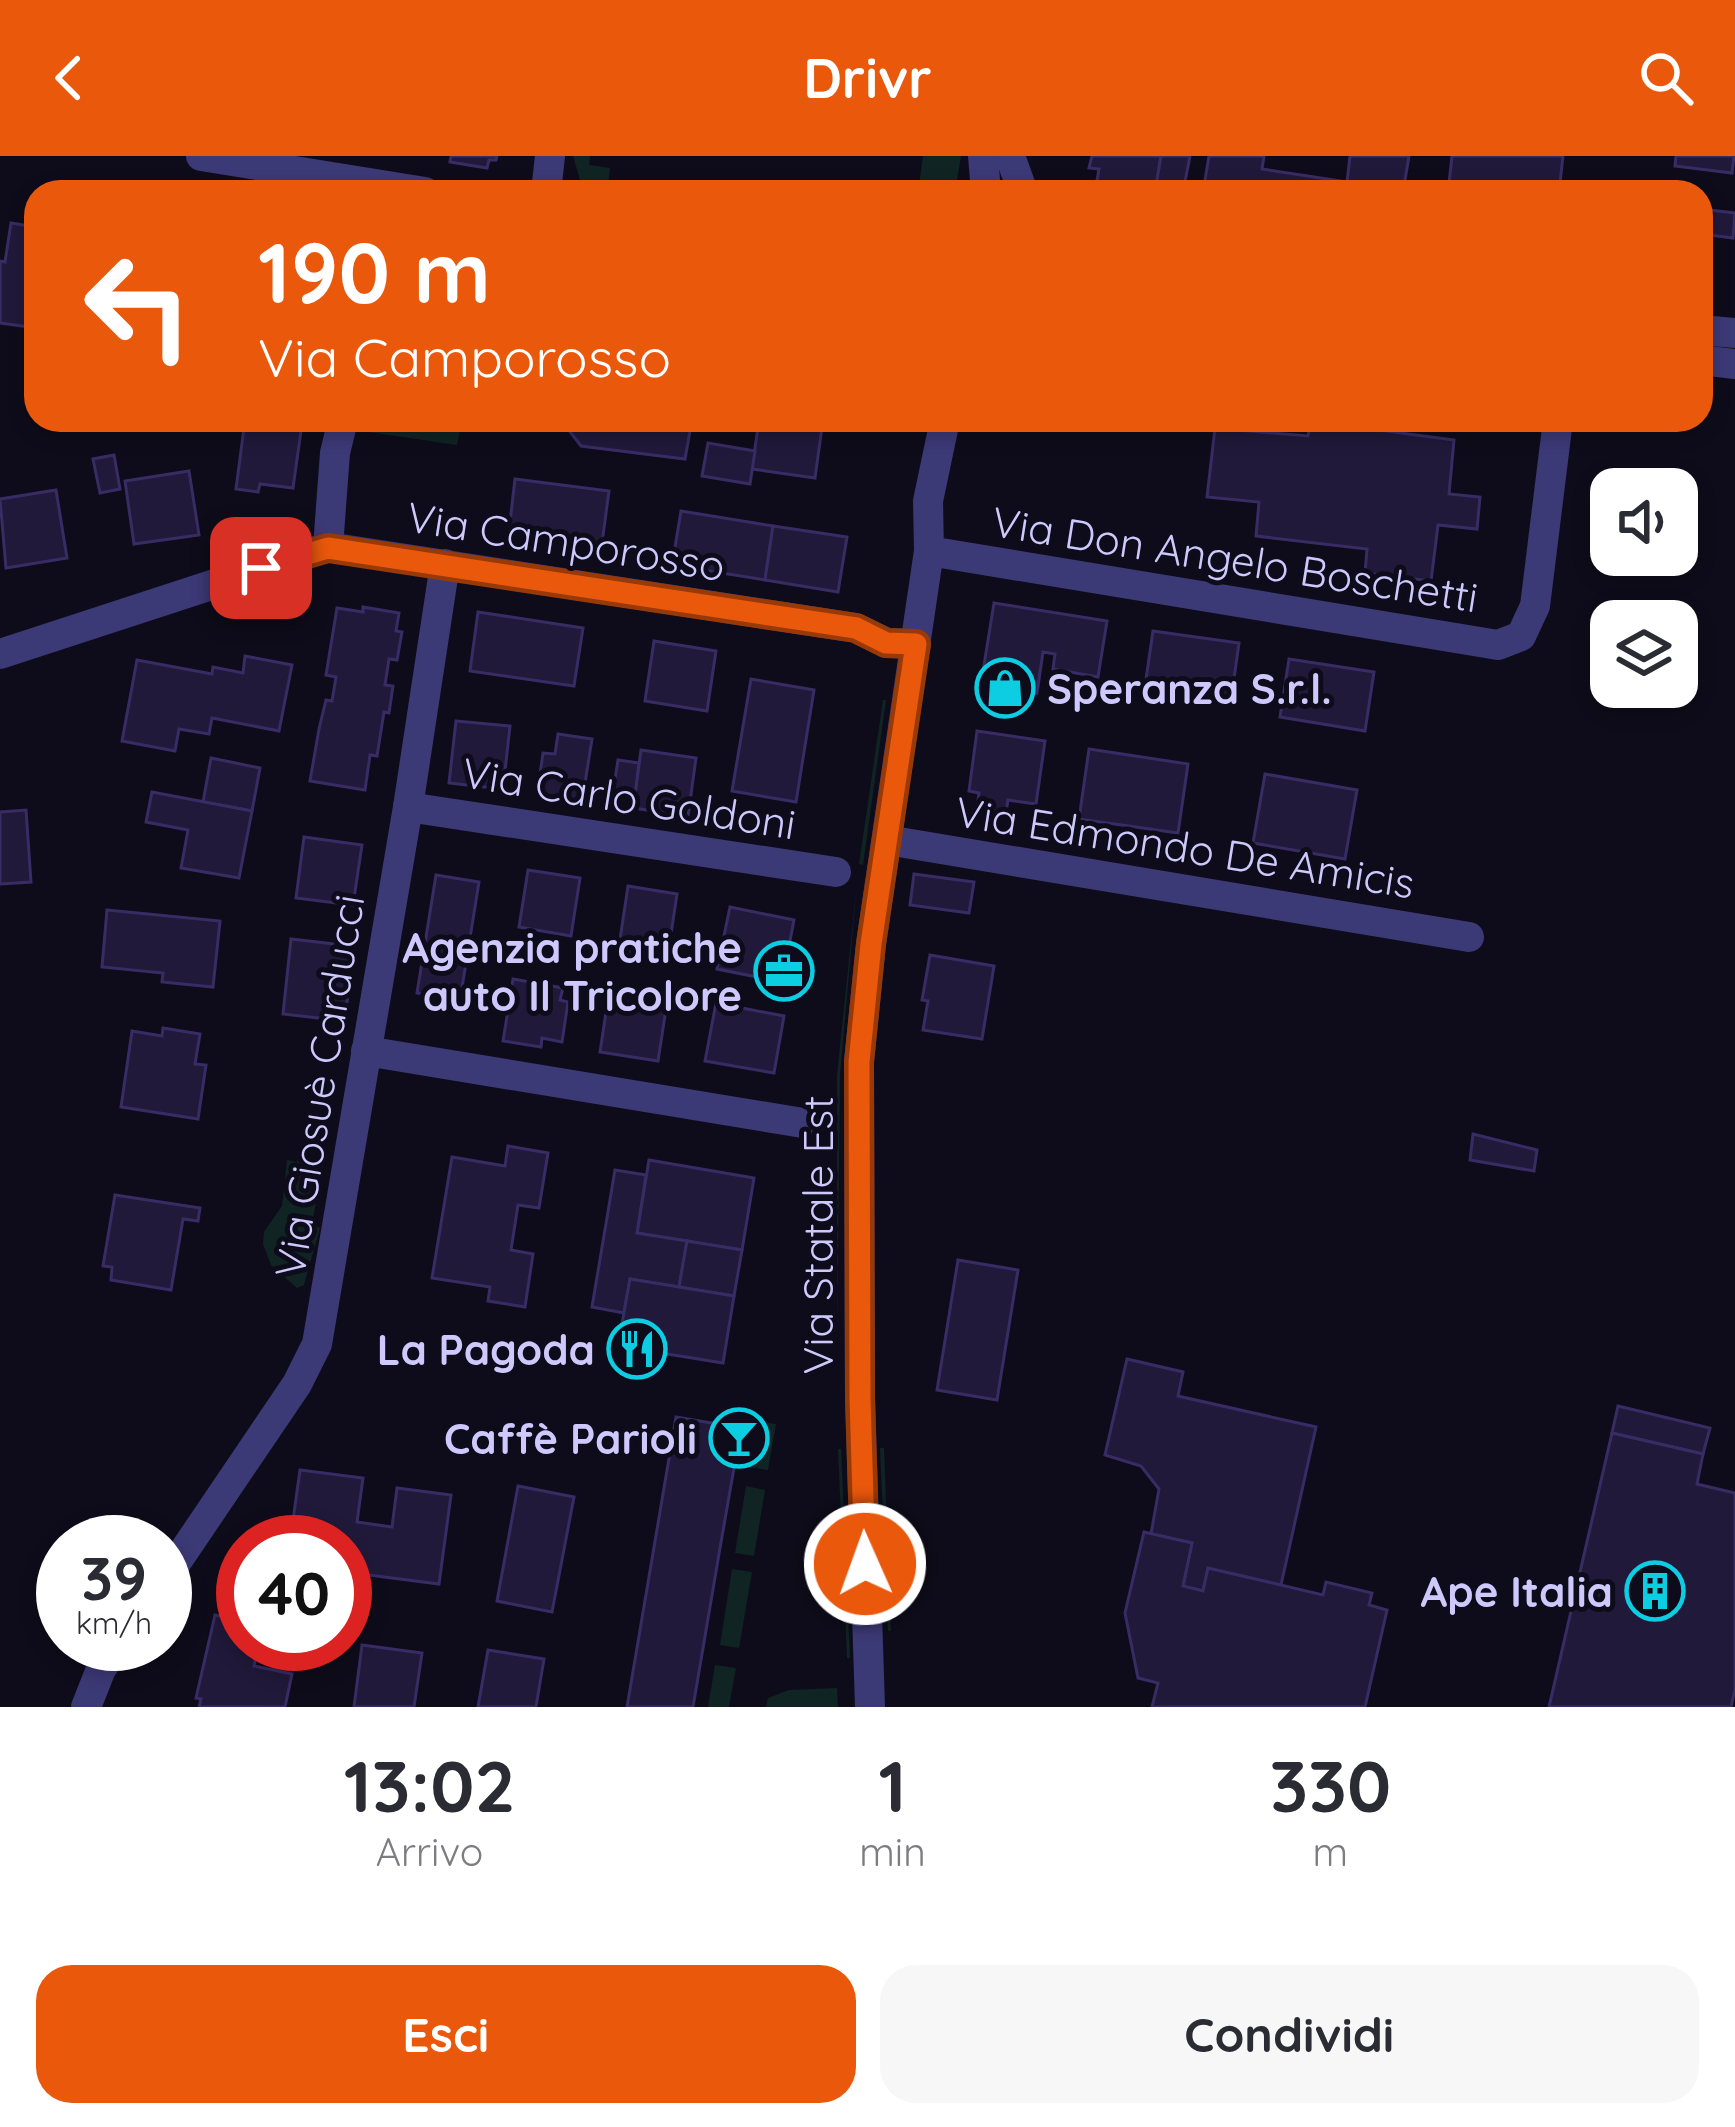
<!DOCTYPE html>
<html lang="it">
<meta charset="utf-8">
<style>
:root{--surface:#fff;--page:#f7f7f7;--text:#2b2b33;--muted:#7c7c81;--accent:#ea580c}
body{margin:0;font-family:Quicksand,sans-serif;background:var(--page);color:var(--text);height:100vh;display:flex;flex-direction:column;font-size:45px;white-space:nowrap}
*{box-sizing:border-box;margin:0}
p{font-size:39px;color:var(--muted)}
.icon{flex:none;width:66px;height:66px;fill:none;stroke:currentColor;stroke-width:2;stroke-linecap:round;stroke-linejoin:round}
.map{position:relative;height:1551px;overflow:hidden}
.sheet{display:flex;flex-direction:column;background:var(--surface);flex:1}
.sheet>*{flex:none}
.guide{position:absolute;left:24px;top:24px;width:1689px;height:252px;border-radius:36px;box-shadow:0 6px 18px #0003;background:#ea580c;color:#fff;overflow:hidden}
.fabs{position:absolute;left:1590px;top:312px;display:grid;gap:24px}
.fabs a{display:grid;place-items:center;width:108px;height:108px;border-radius:24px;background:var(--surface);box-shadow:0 6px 18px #0003;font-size:60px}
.speed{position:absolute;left:36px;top:1359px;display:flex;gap:24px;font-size:60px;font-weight:700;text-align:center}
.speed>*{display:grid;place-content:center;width:156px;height:156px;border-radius:50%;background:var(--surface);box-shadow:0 6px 18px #0003;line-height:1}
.speed small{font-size:30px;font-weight:400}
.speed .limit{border:18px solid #d22;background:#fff;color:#111}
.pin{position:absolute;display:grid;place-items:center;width:102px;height:102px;color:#fff;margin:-51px;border-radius:24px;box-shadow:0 6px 18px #0006}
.me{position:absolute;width:132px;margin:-66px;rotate:358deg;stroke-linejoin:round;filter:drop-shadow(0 0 9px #0008)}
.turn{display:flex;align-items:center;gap:42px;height:252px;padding:0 36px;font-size:54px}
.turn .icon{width:156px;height:156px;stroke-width:2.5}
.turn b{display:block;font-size:84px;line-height:102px}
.eta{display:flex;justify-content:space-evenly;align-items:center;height:204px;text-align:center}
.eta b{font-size:72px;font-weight:800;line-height:84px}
.button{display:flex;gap:24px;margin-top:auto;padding:24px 36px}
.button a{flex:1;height:138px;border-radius:36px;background:var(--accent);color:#fff;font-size:48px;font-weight:800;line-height:138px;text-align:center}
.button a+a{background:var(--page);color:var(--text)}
header{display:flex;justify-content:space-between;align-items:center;height:156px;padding:0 36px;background:var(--accent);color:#fff;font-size:54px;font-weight:800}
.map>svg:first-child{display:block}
</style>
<header><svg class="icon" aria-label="back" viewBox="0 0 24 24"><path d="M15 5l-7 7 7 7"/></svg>Drivr<svg class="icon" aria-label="search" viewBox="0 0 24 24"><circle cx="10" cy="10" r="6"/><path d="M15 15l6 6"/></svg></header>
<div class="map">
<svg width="1735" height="1551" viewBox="0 0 1735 1551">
<rect width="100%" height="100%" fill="#0e0c1a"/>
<g fill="#0f2423">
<polygon points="573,0 590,0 589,9 610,12 607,36 589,34 580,24"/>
<polygon points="923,0 961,0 955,36 918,36"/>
<polygon points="359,264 462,264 457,289 355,274"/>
<polygon points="883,544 886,544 863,709 859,708"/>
<polygon points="857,727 840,919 837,1183 837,919"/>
<polygon points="298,999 324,1004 312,1068 320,1072 304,1129 297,1132 271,1109 263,1088 264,1076 282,1050 287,1004 297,1006"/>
<polygon points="756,1265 776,1268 768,1314 749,1311"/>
<polygon points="880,1292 884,1292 891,1475 888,1475"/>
<polygon points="838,1293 841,1293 850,1502 847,1502"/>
<polygon points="746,1330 765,1334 754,1400 735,1397"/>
<polygon points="732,1413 752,1416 739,1492 720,1489"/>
<polygon points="715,1509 736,1512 729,1551 708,1551"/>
<polygon points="837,1532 838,1551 766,1551 768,1542 789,1534"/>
</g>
<g fill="#20193a" stroke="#382c65" stroke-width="3">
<polygon points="451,0 497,0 496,4 489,4 487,12 450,6"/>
<polygon points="1092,0 1161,0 1155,36 1095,36 1099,13 1089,12"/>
<polygon points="1161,0 1190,0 1183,36 1155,36"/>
<polygon points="1209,0 1264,0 1262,13 1347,26 1350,0 1409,0 1403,36 1203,36"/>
<polygon points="1452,0 1563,0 1559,36 1448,36"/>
<polygon points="1676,0 1734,0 1732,17 1675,10"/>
<polygon points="1701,53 1735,57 1733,82 1701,78"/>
<polygon points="11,67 36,71 36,172 0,167 0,105 5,106"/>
<polygon points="1701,78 1709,79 1702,144 1701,144"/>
<polygon points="245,264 302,268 293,332 260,328 258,336 236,333"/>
<polygon points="561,264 692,264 685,303 581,290"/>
<polygon points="759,264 823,264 815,322 752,313"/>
<polygon points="1311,265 1454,284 1449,338 1480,341 1477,373 1438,369 1431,425 1365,417 1367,393 1256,380 1259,346 1207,341 1215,272 1308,280"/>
<polygon points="708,287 755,295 750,328 702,320"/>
<polygon points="114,299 120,333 100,337 93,303"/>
<polygon points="189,315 199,379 134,388 125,325"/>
<polygon points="515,323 609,335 602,387 509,375"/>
<polygon points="56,334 67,402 6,412 0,343"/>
<polygon points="681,355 773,370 765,424 672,409"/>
<polygon points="773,370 847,381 838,436 765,424"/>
<polygon points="994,447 1107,465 1098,521 1053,513 1055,498 1043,496 1037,537 981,528"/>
<polygon points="363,451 399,457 396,475 402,476 397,504 389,503 385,529 393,530 389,557 384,556 377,600 370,599 365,634 310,625 319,573 326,544 332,545 336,521 326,519 337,452 363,456"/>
<polygon points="478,456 583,472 574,530 470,515"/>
<polygon points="1153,475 1239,487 1231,544 1145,530"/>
<polygon points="654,485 716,495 707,555 645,545"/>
<polygon points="245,500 292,509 279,575 212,562 209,578 179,573 175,595 122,585 137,504 212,518 213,511 243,517"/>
<polygon points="1289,503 1374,516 1365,575 1280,561"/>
<polygon points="751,523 814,534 796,646 732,635"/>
<polygon points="456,565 510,570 503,633 449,627"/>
<polygon points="977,575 1045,585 1036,648 1008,644 1006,656 977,652 979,637 969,635"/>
<polygon points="558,578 592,583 582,646 537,639 543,597 555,598"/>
<polygon points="1089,593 1188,608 1178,677 1079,663"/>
<polygon points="641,594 696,602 688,660 633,652"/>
<polygon points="211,602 260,612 252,655 203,646"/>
<polygon points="618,604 639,607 635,639 613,636"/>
<polygon points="1265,618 1357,634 1345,703 1253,687"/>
<polygon points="152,636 252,655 239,722 181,712 188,674 146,666"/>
<polygon points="26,654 31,726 0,728 0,656"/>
<polygon points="304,681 362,689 353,749 296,742"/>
<polygon points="528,714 580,722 571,780 519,771"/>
<polygon points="914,718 974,726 969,757 910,749"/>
<polygon points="436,719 479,726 460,844 417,837"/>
<polygon points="628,730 677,738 667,804 618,797"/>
<polygon points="730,751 794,764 782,826 717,813"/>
<polygon points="107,754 220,765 213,831 162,826 163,817 102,811"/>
<polygon points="291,783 353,790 345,865 283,858"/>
<polygon points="930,799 994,810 982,883 923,874 928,845 922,844"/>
<polygon points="513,823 563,832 560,844 568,846 562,886 542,882 541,891 503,885"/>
<polygon points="608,843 666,853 658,905 600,896"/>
<polygon points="716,847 784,860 774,917 705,905"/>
<polygon points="163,872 200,878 195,908 206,909 198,963 121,951 132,875 162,880"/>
<polygon points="1473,978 1537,994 1534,1015 1470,1004"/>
<polygon points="508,990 548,997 539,1052 518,1049 511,1094 533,1098 525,1151 488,1145 490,1131 432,1122 452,1001 505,1010"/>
<polygon points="649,1004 754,1022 742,1094 637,1077"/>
<polygon points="615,1014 646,1019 637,1077 687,1085 679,1131 630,1123 624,1157 592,1151"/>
<polygon points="115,1039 200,1052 198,1065 183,1063 171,1134 111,1124 112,1111 103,1110"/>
<polygon points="687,1085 742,1094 734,1140 679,1131"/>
<polygon points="958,1104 1018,1114 997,1244 937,1234"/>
<polygon points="630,1123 734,1140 723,1207 618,1190"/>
<polygon points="1127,1203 1183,1216 1178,1240 1316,1271 1281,1429 1208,1412 1203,1435 1183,1430 1192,1387 1151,1378 1159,1333 1141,1310 1105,1299"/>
<polygon points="1618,1250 1710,1272 1703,1298 1612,1277"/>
<polygon points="676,1261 741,1272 720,1392 693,1551 627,1551"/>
<polygon points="1612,1277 1703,1298 1697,1328 1735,1337 1735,1533 1731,1551 1549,1551"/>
<polygon points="300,1314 363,1322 357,1366 392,1371 397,1332 451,1339 439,1428 345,1416 345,1386 290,1386"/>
<polygon points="518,1330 574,1341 552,1456 497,1445"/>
<polygon points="1144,1376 1192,1387 1183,1430 1203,1435 1208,1412 1323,1439 1326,1426 1372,1437 1369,1449 1387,1454 1365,1551 1152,1551 1158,1527 1138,1522 1125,1457"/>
<polygon points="215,1459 243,1466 243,1488 259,1488 254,1510 292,1518 285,1551 199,1551 201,1543 196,1542"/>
<polygon points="362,1489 422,1497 414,1551 354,1551"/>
<polygon points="488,1494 544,1503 536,1551 478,1551"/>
</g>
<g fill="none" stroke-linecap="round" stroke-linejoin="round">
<g stroke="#3c3977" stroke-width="30">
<polyline points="201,0 425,36"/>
<polyline points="983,0 986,36"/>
<polyline points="1010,0 1023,36"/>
<polyline points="546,36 550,0"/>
<polyline points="1701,174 1735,177"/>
<polyline points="1701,204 1735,208"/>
<polyline points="328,391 335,297 343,264"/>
<polyline points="929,395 1498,489 1521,480 1535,450 1558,264"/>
<polyline points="0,498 328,391 856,472 887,487 916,488"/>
<polyline points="408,651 836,716"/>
<polyline points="887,684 1469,781"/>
<polyline points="366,895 809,968"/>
<polyline points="165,1423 297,1228 317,1188 408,651 445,408"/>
<polyline points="86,1551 101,1513 119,1488"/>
<polyline points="870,1551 860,1242 859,906 871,788 929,395 928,345 945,264"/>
</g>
</g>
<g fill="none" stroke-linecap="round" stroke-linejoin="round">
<defs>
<polyline id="route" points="261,412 328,392 856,472 886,487 916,488 871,788 859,906 860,1242 865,1408"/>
</defs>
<use href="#route" stroke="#983908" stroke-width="30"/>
<use href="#route" stroke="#ea580c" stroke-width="21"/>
</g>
<defs>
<symbol id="shop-ring" viewBox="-11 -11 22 22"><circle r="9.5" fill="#0e0c1a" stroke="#0dcde3" stroke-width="1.5"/><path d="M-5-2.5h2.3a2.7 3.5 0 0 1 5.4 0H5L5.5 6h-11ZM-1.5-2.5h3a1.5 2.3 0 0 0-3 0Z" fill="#0dcde3"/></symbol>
<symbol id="office-ring" viewBox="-11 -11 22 22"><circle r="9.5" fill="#0e0c1a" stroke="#0dcde3" stroke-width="1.5"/><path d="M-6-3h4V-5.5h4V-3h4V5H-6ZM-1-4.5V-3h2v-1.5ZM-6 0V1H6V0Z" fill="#0dcde3"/></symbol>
<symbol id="restaurant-ring" viewBox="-11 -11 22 22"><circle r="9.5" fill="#0e0c1a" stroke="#0dcde3" stroke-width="1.5"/><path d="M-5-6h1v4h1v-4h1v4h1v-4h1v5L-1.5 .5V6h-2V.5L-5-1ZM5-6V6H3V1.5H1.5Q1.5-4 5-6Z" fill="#0dcde3"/></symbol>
<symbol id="bar-ring" viewBox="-11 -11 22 22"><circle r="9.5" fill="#0e0c1a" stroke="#0dcde3" stroke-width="1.5"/><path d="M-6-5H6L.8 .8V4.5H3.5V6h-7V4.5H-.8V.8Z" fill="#0dcde3"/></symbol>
<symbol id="building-ring" viewBox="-11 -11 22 22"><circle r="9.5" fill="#0e0c1a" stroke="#0dcde3" stroke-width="1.5"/><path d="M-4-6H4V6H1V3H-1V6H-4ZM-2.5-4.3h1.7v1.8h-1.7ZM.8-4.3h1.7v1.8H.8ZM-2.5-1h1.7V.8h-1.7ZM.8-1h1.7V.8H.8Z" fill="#0dcde3"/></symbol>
</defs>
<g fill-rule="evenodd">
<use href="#shop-ring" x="972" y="499" width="66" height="66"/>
<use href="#office-ring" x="751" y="782" width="66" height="66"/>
<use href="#restaurant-ring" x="604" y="1160" width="66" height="66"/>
<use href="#bar-ring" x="706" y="1249" width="66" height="66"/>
<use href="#building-ring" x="1622" y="1402" width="66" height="66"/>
</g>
<g text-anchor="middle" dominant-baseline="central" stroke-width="10" stroke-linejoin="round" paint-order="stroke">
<g font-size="42" fill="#cec8fc" stroke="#0e0c1a">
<text transform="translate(566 385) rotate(9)">Via Camporosso</text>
<text transform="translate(1235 403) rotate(9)">Via Don Angelo Boschetti</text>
<text transform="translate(629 642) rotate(9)">Via Carlo Goldoni</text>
<text transform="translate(1185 691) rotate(9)">Via Edmondo De Amicis</text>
<text transform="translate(319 930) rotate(-81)">Via Giosuè Carducci</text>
<text transform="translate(817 1079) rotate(-90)">Via Statale Est</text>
</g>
<g font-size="42" font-weight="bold" fill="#cec8fc" stroke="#0e0c1a" text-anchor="end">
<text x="1047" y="532" text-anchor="start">Speranza S.r.l.</text>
<text x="742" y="791">Agenzia pratiche<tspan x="742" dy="48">auto Il Tricolore</tspan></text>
<text x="595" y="1193">La Pagoda</text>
<text x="697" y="1282">Caffè Parioli</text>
<text x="1613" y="1435">Ape Italia</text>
</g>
</g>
</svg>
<div class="fabs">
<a><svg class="icon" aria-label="sound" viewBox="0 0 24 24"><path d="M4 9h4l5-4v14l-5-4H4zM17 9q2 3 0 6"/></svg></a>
<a><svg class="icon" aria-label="layers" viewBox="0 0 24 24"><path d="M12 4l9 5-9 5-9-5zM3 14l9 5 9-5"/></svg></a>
</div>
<div class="speed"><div>39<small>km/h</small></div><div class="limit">40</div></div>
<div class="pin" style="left:261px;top:412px;background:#d93025"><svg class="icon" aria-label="arrive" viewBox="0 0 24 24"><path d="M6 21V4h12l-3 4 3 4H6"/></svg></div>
<svg class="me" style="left:865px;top:1408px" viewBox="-20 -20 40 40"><circle r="17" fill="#ea580c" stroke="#fff" stroke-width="3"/><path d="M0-11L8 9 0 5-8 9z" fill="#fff"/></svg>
<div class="guide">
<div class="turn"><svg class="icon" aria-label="left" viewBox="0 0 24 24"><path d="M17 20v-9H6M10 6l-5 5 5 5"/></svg><div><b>190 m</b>Via Camporosso</div></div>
</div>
</div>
<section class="sheet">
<div class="eta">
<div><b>13:02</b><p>Arrivo</p></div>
<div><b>1</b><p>min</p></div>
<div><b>330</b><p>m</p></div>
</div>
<div class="button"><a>Esci</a><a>Condividi</a></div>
</section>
